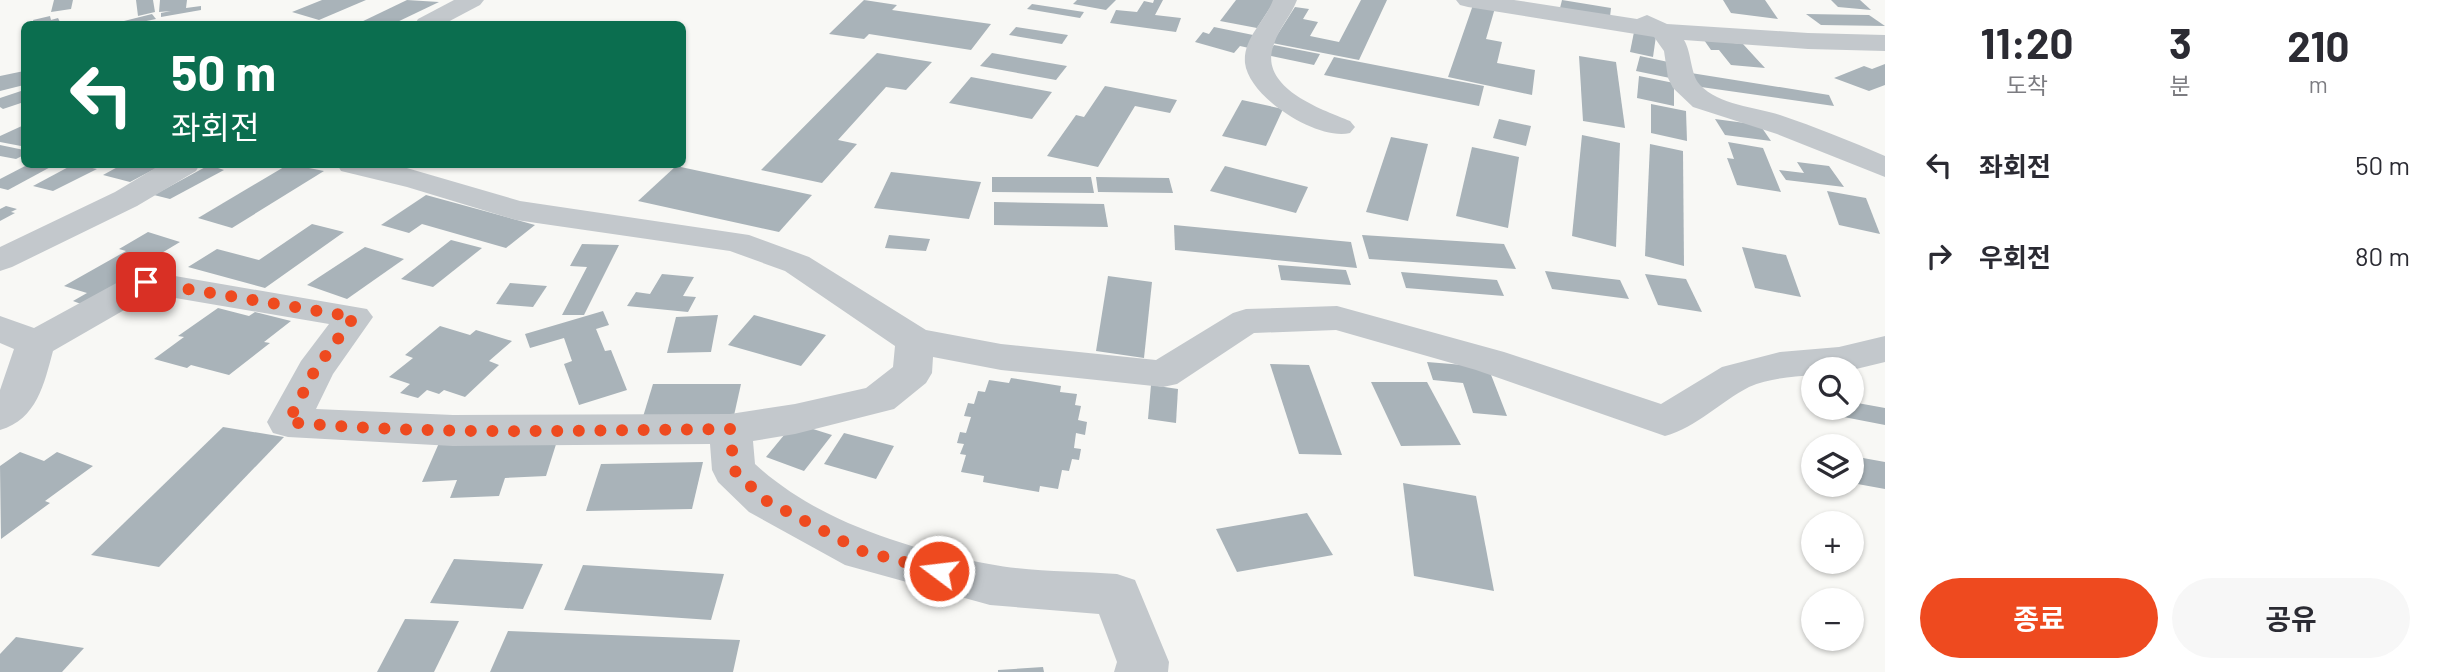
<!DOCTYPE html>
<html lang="ko">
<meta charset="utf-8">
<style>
:root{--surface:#fff;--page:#f7f7f7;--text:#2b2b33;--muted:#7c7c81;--accent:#ee4a1f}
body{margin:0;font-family:Barlow,"Noto Sans KR",sans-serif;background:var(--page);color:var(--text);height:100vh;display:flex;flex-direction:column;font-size:26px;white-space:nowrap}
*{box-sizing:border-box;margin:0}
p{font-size:23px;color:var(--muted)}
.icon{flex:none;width:38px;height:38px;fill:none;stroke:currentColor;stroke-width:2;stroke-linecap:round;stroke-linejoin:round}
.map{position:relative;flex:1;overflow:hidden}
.panel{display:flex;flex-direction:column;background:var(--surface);width:560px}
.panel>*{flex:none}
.guide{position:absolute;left:21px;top:21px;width:665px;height:147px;border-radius:10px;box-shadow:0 2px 5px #0004;background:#0b6e4f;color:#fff;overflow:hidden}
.tools{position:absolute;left:1801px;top:357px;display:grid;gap:14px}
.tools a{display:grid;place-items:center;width:63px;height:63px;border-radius:50%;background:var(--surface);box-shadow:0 2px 5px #0004;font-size:35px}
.pin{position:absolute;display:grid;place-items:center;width:60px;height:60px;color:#fff;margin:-30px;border-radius:14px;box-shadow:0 4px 10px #0006}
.me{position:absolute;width:77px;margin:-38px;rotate:285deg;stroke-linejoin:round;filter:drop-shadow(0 0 5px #0008)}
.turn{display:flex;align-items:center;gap:24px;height:147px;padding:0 35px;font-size:32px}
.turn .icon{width:91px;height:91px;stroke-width:2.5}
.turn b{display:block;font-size:49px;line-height:60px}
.eta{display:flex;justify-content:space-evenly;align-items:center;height:119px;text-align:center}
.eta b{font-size:42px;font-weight:700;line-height:49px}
.cta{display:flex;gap:14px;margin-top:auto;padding:14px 35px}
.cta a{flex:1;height:80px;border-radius:42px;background:var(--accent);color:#fff;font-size:28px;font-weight:700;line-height:80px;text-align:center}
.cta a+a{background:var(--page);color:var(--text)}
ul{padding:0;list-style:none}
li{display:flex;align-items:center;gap:21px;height:91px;padding:0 35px}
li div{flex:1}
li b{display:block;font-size:26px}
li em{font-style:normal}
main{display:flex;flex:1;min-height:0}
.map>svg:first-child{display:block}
</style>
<main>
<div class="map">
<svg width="1885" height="672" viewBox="0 0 1885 672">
<rect width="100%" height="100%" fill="#f8f8f5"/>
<g fill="#a9b3b9">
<polygon points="54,0 73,0 71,9 51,12"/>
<polygon points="136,0 153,0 155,12 138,16"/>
<polygon points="160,0 187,0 186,8 201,6 201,10 161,17 161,13 171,11 159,12"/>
<polygon points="322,0 366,0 319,20 292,12"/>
<polygon points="407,0 439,2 393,24 357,24"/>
<polygon points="864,0 897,5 892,10 991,24 971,50 869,34 864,39 829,34"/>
<polygon points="1077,0 1116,0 1106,10 1073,4"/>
<polygon points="1154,0 1163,0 1155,15 1181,18 1176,32 1110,23 1116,10 1137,12 1144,1 1153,3"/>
<polygon points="1236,0 1275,0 1257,28 1220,21"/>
<polygon points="1361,0 1387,0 1359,60 1272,43 1295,7 1309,9 1303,19 1318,22 1310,36 1339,42"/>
<polygon points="1562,0 1611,8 1610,17 1560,8"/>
<polygon points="1723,0 1765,0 1778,19 1731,13"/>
<polygon points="1831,0 1860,0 1871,10 1838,7"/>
<polygon points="1032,4 1084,12 1080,18 1027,9"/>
<polygon points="1473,5 1495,8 1486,39 1502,42 1497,63 1535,70 1532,95 1448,77"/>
<polygon points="152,14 156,19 132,24 127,24 124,21"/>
<polygon points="1806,14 1869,15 1885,26 1821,25"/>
<polygon points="50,16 51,20 58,18 61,24 34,24 33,20"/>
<polygon points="1016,27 1068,35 1062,44 1009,35"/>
<polygon points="1214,27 1258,36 1249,48 1240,46 1234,53 1195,42 1203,32 1209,34"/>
<polygon points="1634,32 1656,36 1653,57 1630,52"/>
<polygon points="1704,40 1743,44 1765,68 1731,65 1719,50 1711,50"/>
<polygon points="1274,45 1320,54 1314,65 1267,55"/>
<polygon points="877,53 932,62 906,90 886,87 838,140 857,144 822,183 761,170"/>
<polygon points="992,53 1067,66 1056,80 980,66"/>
<polygon points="1579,56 1616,62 1625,128 1583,121"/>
<polygon points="1640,56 1673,63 1670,78 1636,71"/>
<polygon points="1334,57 1484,86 1479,106 1324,75"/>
<polygon points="1885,64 1885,85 1869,91 1834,78 1864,66 1872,69"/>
<polygon points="24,71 24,85 0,91 0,76"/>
<polygon points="1691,73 1829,95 1834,106 1694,86"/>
<polygon points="1639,76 1674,83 1674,106 1637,98"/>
<polygon points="971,77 1052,92 1032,119 949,103"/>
<polygon points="1105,86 1177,100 1170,113 1135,106 1098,167 1047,156 1076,115 1084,117"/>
<polygon points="24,90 24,102 3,109 0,107 0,98"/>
<polygon points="1242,100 1283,109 1266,146 1222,136"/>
<polygon points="1651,104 1686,111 1687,141 1651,133"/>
<polygon points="1499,119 1531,126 1526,146 1493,138"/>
<polygon points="1715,119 1760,125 1771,141 1725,135"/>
<polygon points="24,125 24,145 21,146 0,142 0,136"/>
<polygon points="1582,135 1620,143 1616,247 1572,236"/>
<polygon points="1391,137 1428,144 1408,221 1366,212"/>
<polygon points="1728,142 1763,148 1781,192 1737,185 1727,158 1734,159"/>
<polygon points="1650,144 1683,151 1684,266 1645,256"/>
<polygon points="0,145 24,150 24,155 16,159 0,156"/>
<polygon points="1472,147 1519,157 1508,228 1456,216"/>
<polygon points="1797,162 1829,166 1844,187 1786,180 1779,170 1804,173"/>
<polygon points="29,164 56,164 8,190 0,188 0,179"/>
<polygon points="74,164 97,169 53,191 33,186"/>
<polygon points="123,164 164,164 130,182 103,175"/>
<polygon points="289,164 324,171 232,228 198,218"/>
<polygon points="209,165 224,170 170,199 154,195"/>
<polygon points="676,166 812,195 779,232 638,201"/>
<polygon points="1225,166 1308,187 1296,213 1210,191"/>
<polygon points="891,172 981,182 969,219 874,208"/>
<polygon points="992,177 1091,177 1094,193 992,192"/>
<polygon points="1096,177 1169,178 1173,193 1098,192"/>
<polygon points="1827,191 1866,198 1880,234 1839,225"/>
<polygon points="426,195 535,225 506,248 422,224 409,233 381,225"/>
<polygon points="994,202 1104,204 1108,227 994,225"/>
<polygon points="6,206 17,209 11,212 15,213 0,221 0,209"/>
<polygon points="312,224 344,232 265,288 188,267 217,249 259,260"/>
<polygon points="1174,225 1351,242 1357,268 1175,250"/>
<polygon points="148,232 180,242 160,254 172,257 89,307 73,301 87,293 64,286 126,251 119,249"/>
<polygon points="889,235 930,239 926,251 885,248"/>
<polygon points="1362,235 1504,244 1516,269 1369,259"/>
<polygon points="451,240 482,248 433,287 401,279"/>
<polygon points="582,244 619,245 584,315 562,315 587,267 570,266"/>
<polygon points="365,247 404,259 347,299 307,285"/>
<polygon points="1742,247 1786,255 1801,297 1755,288"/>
<polygon points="1278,265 1346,270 1351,285 1281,280"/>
<polygon points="1545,271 1620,280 1629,299 1552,289"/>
<polygon points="1401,272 1497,280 1504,296 1406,288"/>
<polygon points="662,274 694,277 683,296 696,297 688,312 627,306 636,292 650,294"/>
<polygon points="1645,274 1686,279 1702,312 1658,305"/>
<polygon points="1108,276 1152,282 1144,358 1096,351"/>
<polygon points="510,283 547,286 533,307 496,304"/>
<polygon points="218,308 249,316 255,312 291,321 264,342 270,343 229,375 191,365 187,368 154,359 184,337 178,336"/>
<polygon points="603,311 609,325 596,329 605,351 611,350 627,390 579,405 564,364 572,361 564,338 530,348 525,334"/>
<polygon points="718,315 711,352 667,353 676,317"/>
<polygon points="754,315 826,335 801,366 728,345"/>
<polygon points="440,326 470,335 476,330 512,341 489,361 499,365 465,397 444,390 439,394 427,390 418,398 400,393 410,384 389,377 413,358 405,355"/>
<polygon points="1427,362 1488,367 1507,416 1473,413 1463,383 1433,380"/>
<polygon points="1270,364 1309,365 1342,455 1299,454"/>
<polygon points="1011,378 1061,386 1060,392 1077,394 1075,405 1081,406 1078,420 1087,422 1085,435 1076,433 1074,448 1081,449 1079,460 1072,459 1069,471 1062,470 1058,489 1040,486 1039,492 983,482 984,476 961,472 966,455 960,454 964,444 957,443 960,432 966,433 971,417 964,416 968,403 974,404 978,391 985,392 989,380 1009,383"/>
<polygon points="1371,382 1427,382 1461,445 1401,446"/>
<polygon points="653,384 741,384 733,420 642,420"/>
<polygon points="1151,385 1178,389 1176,423 1148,419"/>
<polygon points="1852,402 1885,408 1885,425 1818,412 1815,408 1852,408"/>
<polygon points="794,423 832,435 804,471 766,457"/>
<polygon points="223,427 284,437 159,567 91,555"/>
<polygon points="844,433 894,446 876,479 824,464"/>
<polygon points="558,438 546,476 505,478 499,496 450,498 457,480 422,482 439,443"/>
<polygon points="20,452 44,461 57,452 93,466 45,501 50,503 1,539 0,466"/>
<polygon points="1852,456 1885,462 1885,489 1852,483"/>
<polygon points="703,462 692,509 586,511 601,464"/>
<polygon points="1403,483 1476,496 1494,591 1414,576"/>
<polygon points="1307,513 1333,555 1237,572 1216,529"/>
<polygon points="454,559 543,564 523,609 430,603"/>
<polygon points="583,565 724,574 711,620 564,610"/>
<polygon points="405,619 459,621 434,672 377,672"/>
<polygon points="508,631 740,640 733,672 490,672"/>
<polygon points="16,637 84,648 62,672 0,672 0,654"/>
<polygon points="1043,667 1044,672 998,672 998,670"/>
</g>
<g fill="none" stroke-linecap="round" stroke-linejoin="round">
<g fill="#c3c8cc" fill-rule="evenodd">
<polygon points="454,0 484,0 480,5 444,24 415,24 418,19"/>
<path d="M1273,0H1297C1291,16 1279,28 1274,44C1257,87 1320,109 1350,121L1355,127L1350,133C1318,141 1249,98 1245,63C1243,38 1265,22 1273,0Z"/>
<path d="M1456,0H1514L1637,19L1647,15L1667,24L1808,33L1885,35V51L1808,49L1684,40C1692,53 1690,74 1700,85C1719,105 1755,107 1780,115C1815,127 1851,141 1885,156V177L1777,134L1693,107L1673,88L1668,78L1664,51L1654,37L1468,7L1460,5Z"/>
<polygon points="162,164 200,164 196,171 137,206 12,267 0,271 0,247 115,192"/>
<path d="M337,164H393L520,201L749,235L809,257L926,330L1001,344L1156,360L1233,313L1246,309L1337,306L1504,352L1661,404L1722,367L1780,352L1839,347L1885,336V362L1852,370L1813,369V375C1792,377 1769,378 1749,387C1720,402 1697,427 1665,436L1476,370L1336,330L1254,333L1177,384L1163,387L1001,370L933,357L932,373L926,383L894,409L795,434L753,441L755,464C817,521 907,549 989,564C1030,572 1075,571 1117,574L1135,580L1169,662L1168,672H1114L1117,662L1099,614L990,605L845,565L749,512L718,482L712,470L710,444L453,446L288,437L273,433L267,422L301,361L329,324L152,294L53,351C44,384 37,419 0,430V390L14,349L0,343V316L34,328L133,274L146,271L367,309L373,317L333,374L316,409L453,415L730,414L795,404L866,388L893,367L895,346L785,271L730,251L516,220L407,187L341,171Z"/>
</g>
</g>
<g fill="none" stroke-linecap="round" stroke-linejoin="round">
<path stroke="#ee4a1f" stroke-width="12" stroke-dasharray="0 21.6" d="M146,282L354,317L315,370L288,422C434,436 583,430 730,429L734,470L765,500L862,551L939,571"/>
</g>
</svg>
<div class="tools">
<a><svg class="icon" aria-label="search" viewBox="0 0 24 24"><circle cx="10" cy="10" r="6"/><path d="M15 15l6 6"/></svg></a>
<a><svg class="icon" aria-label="layers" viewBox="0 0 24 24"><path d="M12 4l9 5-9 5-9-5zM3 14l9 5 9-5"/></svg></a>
<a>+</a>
<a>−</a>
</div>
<div class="pin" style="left:146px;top:282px;background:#d93025"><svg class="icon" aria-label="arrive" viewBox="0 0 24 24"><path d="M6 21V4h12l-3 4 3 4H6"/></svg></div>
<svg class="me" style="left:939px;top:571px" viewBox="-20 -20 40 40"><circle r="17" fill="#ee4a1f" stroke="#fff" stroke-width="3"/><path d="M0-11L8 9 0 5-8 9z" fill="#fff"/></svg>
<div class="guide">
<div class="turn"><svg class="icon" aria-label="left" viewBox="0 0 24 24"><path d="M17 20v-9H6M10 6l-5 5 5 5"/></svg><div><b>50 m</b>좌회전</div></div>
</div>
</div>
<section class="panel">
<div class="eta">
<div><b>11:20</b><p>도착</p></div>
<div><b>3</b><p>분</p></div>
<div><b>210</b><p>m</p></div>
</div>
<ul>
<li><svg class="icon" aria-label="left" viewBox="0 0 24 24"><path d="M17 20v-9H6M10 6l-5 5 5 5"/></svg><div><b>좌회전</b></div><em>50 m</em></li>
<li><svg class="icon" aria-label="right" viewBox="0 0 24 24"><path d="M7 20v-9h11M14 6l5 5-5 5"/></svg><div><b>우회전</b></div><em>80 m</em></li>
</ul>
<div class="cta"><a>종료</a><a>공유</a></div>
</section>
</main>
